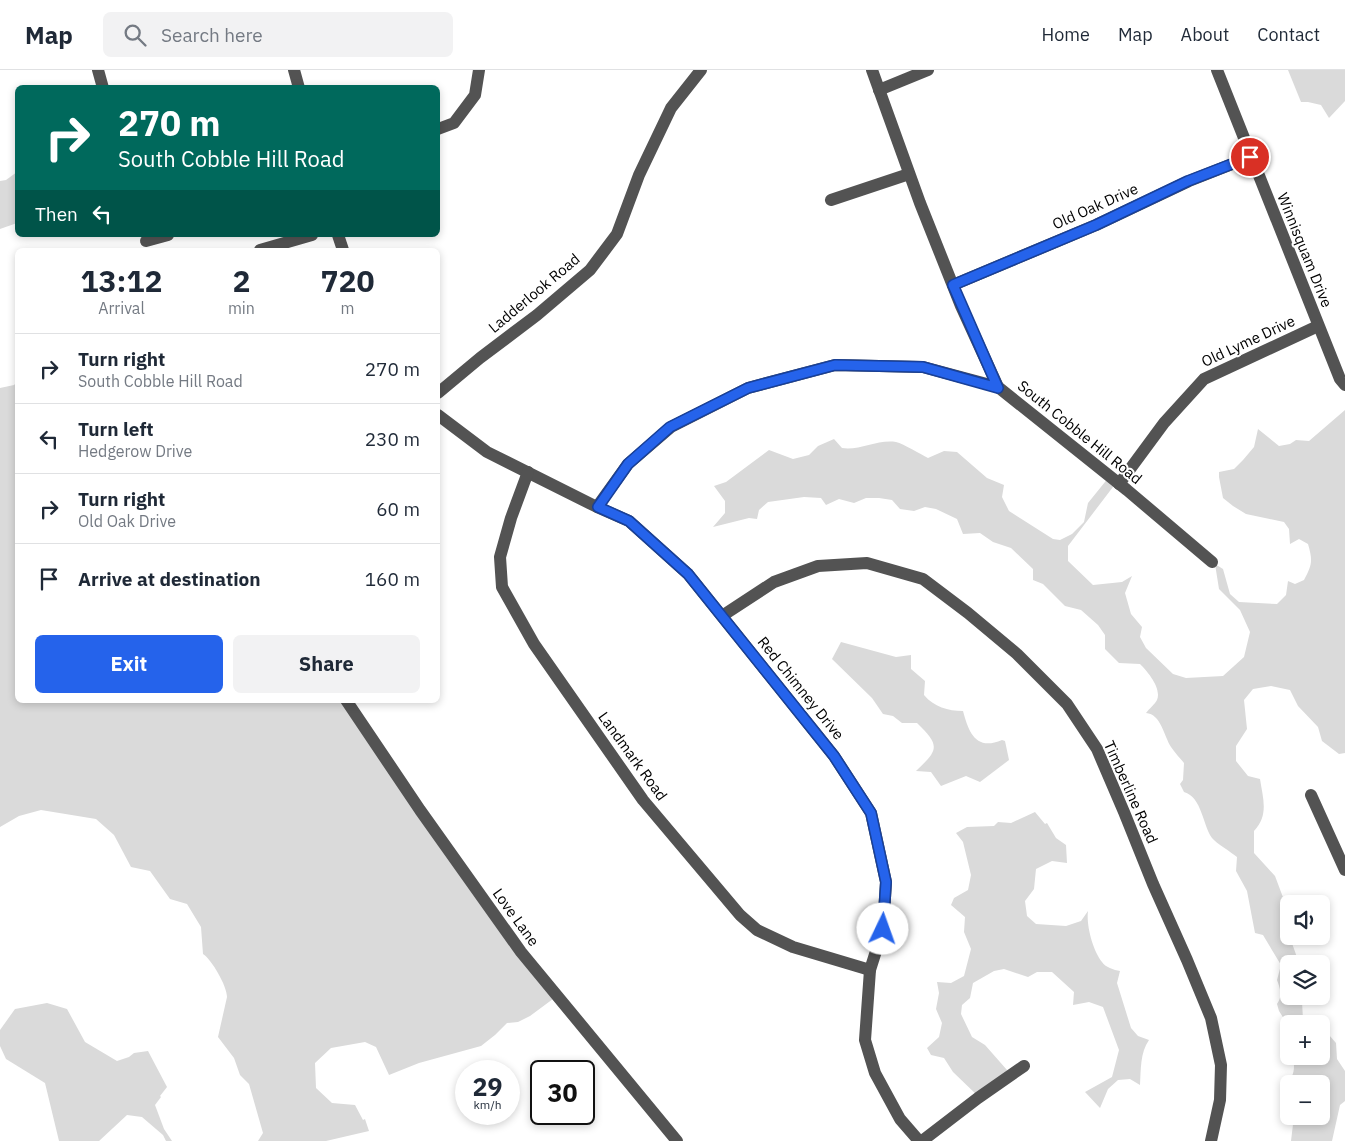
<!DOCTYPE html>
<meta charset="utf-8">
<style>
:root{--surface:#fff;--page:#f2f2f3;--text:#1f2937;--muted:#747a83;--line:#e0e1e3;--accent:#2563eb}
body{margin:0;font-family:"IBM Plex Sans",sans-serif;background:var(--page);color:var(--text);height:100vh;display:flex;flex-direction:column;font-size:19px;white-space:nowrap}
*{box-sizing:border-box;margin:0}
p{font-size:16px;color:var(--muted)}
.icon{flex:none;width:28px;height:28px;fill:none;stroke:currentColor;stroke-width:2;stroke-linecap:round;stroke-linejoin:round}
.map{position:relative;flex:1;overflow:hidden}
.side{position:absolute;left:15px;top:178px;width:425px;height:455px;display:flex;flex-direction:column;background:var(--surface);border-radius:8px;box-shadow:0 2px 8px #0003}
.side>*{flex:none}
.hud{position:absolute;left:15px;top:15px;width:425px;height:152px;border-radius:8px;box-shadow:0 2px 8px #0003;background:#00695c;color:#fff;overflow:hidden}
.tools{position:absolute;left:1280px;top:825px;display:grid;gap:10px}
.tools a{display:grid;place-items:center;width:50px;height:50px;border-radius:8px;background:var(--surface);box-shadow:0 2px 8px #0003;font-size:25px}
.speed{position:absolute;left:455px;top:990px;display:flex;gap:10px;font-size:25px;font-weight:700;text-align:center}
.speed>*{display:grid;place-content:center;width:65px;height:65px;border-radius:50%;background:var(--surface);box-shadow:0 2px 8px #0003;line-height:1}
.speed small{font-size:12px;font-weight:400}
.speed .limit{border:2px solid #111;border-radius:8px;background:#fff;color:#111}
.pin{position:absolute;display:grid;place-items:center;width:42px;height:42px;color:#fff;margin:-21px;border:2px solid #fff;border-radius:50%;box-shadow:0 1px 5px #0007}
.me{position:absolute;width:55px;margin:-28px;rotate:3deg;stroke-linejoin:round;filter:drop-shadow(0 0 4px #0008)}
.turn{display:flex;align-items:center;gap:18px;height:105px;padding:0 20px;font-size:22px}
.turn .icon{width:65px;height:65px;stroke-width:2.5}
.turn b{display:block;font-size:35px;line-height:42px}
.then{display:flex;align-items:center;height:48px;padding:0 20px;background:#0003;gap:10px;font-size:19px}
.eta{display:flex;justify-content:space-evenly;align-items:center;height:85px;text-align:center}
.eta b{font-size:30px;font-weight:800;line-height:35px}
.action{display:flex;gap:10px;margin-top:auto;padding:10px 20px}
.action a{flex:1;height:58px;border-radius:8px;background:var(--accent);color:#fff;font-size:20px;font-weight:800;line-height:58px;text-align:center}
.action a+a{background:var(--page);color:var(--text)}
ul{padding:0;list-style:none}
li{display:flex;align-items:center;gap:15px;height:70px;padding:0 20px;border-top:1px solid var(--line)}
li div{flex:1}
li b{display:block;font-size:19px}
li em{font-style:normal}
header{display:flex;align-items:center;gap:30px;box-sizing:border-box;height:70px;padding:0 25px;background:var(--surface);border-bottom:1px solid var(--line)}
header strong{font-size:24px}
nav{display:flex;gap:28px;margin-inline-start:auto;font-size:18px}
.search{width:350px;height:45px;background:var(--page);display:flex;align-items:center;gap:12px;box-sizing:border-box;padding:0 18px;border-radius:8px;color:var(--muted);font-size:19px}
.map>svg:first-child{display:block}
</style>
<header>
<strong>Map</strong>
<div class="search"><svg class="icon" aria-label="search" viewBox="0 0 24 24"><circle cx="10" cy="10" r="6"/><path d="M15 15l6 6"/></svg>Search here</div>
<nav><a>Home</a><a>Map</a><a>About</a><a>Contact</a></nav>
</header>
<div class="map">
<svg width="1345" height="1071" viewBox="0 0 1345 1071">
<rect width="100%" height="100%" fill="#fff"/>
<g fill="#dadada">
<polygon points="1288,0 1345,0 1345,31 1329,48 1321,35 1308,32 1301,32"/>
<polygon points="17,102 17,153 0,159 0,111 6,110"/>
<path d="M17,312L18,630H346L557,926L530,946L518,952L507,953L495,965L481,976L419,993L389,1005L376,977L365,972L331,978L315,993L316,1018L332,1033L355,1035L363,1050L365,1049L369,1061L326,1071H258L263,1063L249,1014L240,1005L234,988L218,967L227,927C227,916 212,890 203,884L201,857L187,834L170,829L150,801L131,797L114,765L96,749L41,740L19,746L0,757V318L14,315Z"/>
<path d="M1345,340V683L1339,684L1322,671L1318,657L1298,636L1290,620L1271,616L1253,619L1244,630L1247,659L1236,676V691L1248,706L1260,709C1263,729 1269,745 1254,761V783L1275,806L1287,838L1285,854L1298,890L1307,894H1289V926H1308L1302,931L1303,950L1306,954H1289V965L1286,952L1279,941L1277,934C1283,926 1280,918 1277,910L1281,895L1263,865L1255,863L1247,821L1236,801L1237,787C1231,782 1216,773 1212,768C1203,756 1202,727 1184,722L1180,714L1183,710L1184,693C1180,688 1175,683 1171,677C1164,666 1161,644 1146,643C1149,639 1155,634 1157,630C1162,618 1147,601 1140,594L1119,593L1105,579V565L1098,555L1081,540L1065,536L1043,514L1033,510V499L1011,478L993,472L980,463L963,464L957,449L936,439L925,437L914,441L900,439L892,430L879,428H866L854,433L839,429L826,435L821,428L804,427L768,432L759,440L757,449L749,448L713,457L725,443V431L714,416L726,412L769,380L793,389L809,385L818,376L834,369L842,378C859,381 878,369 896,372C904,374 920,384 928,388L944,381L957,382L987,408L1004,415L1002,427L1009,441L1053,469L1060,470L1072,464L1084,452L1088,433L1109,407L1116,413L1068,476V491L1093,515L1122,512L1132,506L1125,523L1131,544L1142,557L1140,567L1146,578L1173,604L1186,608L1223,606L1244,587L1250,562L1240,540L1219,519L1215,494L1223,499L1230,524L1239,532L1277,534L1286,525L1288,511L1295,514L1304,510C1312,495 1313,491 1308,474L1299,469L1290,474L1289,459L1284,452L1246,444L1233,436L1223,428L1219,407V402L1234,399L1243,390L1254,377L1258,359L1279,376L1290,374L1296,370L1309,371Z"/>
<path d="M841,572L896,587L911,585V599L925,611L924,625C934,637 948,641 963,641C969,663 976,681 1002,670L1005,671L1009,690L980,712L966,706L941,716L931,702L916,701C938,680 941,676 917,653H902L893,646L883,644L872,628L832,589Z"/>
<path d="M1035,742L1045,754L1047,753L1056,768L1066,775L1067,793L1052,791L1036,799L1034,819L1025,831L1027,846L1036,854L1066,856L1081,851L1088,841C1086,855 1093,881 1102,892C1105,897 1114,900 1120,901L1117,913L1131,958L1138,966L1149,970C1140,983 1141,999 1140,1015L1130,1009L1118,1010L1108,1019L1100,1038L1085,1022L1112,1007L1119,980L1103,937L1089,932L1073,935L1074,922L1052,902H1037L1028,907L1004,899L994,901L973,913L970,928L962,935L961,944L972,967L985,975L1007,1000L1006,1003L980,1028L953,1002L944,988L931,985L927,978L939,967L942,953L936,939L939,923L937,912L951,913L964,906L971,879L964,862L965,847L951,835L954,828L968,820L971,805L963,772L956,763L967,757L994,756L998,752L1011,753Z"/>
<polygon points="47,933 67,939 85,972 117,991 129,987 134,983 148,981 167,1017 160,1026 161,1027 155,1035 164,1059 172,1071 166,1071 163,1065 142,1047 127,1045 99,1071 59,1071 45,1013 6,989 0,976 0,960 15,939"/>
<path d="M1321,964L1329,965L1336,973L1337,989L1345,1001V1031L1340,1035L1332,1071H1291L1294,1046H1321V1014H1290C1290,1006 1289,1013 1292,1006C1295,1000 1294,993 1293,986H1321Z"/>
</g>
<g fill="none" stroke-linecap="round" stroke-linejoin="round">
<g stroke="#535353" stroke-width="12">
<polyline points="98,0 103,18"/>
<polyline points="294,0 299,18"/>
<polyline points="872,0 920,133 961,236 998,317"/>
<polyline points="1217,0 1340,309 1345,315"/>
<polyline points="879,20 928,0"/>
<polyline points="438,59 454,53 475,25 479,0"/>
<polyline points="831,130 909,104"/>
<polyline points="338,165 343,180"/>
<polyline points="146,171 168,165"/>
<polyline points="260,180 312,165"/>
<polyline points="953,215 1096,155 1189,111 1250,87"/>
<polyline points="438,323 480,288 537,245 590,200 617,164 639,105 671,38 701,0"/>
<polyline points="438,345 487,382 597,437 629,451 688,504 834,686 871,743 886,812 883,859 870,900 865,970 875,1003 900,1049 919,1071"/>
<polyline points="528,402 511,448 500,487 502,517 534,574 643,730 740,845 757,860 793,877 870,900"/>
<polyline points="1119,414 1164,353 1204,309 1318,256"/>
<polyline points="597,437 628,394 671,357 748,318 835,295 923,297 998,317 1127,420 1212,492"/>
<polyline points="722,546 774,512 818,496 867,493 923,509 968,543 1017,584 1067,634 1097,679 1124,742 1153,814 1187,890 1211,948 1221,995 1220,1030 1211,1071"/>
<polyline points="346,630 420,740 521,882 677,1071"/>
<polyline points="1311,725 1345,800"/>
<polyline points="922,1071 978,1028 1024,996"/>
</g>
</g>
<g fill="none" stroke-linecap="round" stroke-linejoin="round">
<defs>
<polyline id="route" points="883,859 886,812 871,743 834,686 688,504 629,451 598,437 628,394 670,357 748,318 835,295 923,297 998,318 953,215 1096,155 1188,111 1250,87"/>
</defs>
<use href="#route" stroke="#184099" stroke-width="12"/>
<use href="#route" stroke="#2563eb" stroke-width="9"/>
</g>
<g text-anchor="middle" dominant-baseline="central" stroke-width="4" stroke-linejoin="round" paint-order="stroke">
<g font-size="15" fill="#000" stroke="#fff">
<text transform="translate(1095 136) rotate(-24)">Old Oak Drive</text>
<text transform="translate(1305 180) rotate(68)">Winnisquam Drive</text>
<text transform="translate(534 223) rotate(-40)">Ladderlook Road</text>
<text transform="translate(1248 271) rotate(-25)">Old Lyme Drive</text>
<text transform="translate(1080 362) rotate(39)">South Cobble Hill Road</text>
<text transform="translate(801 618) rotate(51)">Red Chimney Drive</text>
<text transform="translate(633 686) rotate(54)">Landmark Road</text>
<text transform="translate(1131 722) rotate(66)">Timberline Road</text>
<text transform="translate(516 847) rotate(54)">Love Lane</text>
</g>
</g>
</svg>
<div class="tools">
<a><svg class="icon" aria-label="sound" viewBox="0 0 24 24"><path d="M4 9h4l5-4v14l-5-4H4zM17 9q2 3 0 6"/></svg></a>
<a><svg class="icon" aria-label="layers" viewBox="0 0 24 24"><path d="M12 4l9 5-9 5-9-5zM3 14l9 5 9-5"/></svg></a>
<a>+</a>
<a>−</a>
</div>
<div class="speed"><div>29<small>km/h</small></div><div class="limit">30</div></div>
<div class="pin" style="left:1250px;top:87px;background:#d93025"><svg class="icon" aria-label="arrive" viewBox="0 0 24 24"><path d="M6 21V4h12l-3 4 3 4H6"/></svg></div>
<svg class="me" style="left:883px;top:859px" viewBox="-20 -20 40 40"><circle r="19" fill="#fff"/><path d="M0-13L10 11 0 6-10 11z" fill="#2563eb"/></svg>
<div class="hud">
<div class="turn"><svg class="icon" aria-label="right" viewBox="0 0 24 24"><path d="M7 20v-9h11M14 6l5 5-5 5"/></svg><div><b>270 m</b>South Cobble Hill Road</div></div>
<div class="then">Then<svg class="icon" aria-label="left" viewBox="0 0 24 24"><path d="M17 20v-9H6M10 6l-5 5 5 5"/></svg></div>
</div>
<section class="side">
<div class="eta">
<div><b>13:12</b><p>Arrival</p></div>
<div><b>2</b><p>min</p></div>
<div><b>720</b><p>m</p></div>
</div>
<ul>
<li><svg class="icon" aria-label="right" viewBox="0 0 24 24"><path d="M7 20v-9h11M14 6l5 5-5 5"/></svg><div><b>Turn right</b><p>South Cobble Hill Road</p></div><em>270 m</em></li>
<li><svg class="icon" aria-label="left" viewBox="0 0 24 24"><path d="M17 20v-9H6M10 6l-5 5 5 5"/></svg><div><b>Turn left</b><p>Hedgerow Drive</p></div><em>230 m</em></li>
<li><svg class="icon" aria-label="right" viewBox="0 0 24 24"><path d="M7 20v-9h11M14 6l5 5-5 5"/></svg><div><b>Turn right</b><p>Old Oak Drive</p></div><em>60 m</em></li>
<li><svg class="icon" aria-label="arrive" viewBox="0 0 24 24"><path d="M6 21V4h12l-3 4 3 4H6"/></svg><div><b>Arrive at destination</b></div><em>160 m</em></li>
</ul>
<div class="action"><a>Exit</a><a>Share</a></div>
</section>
</div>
